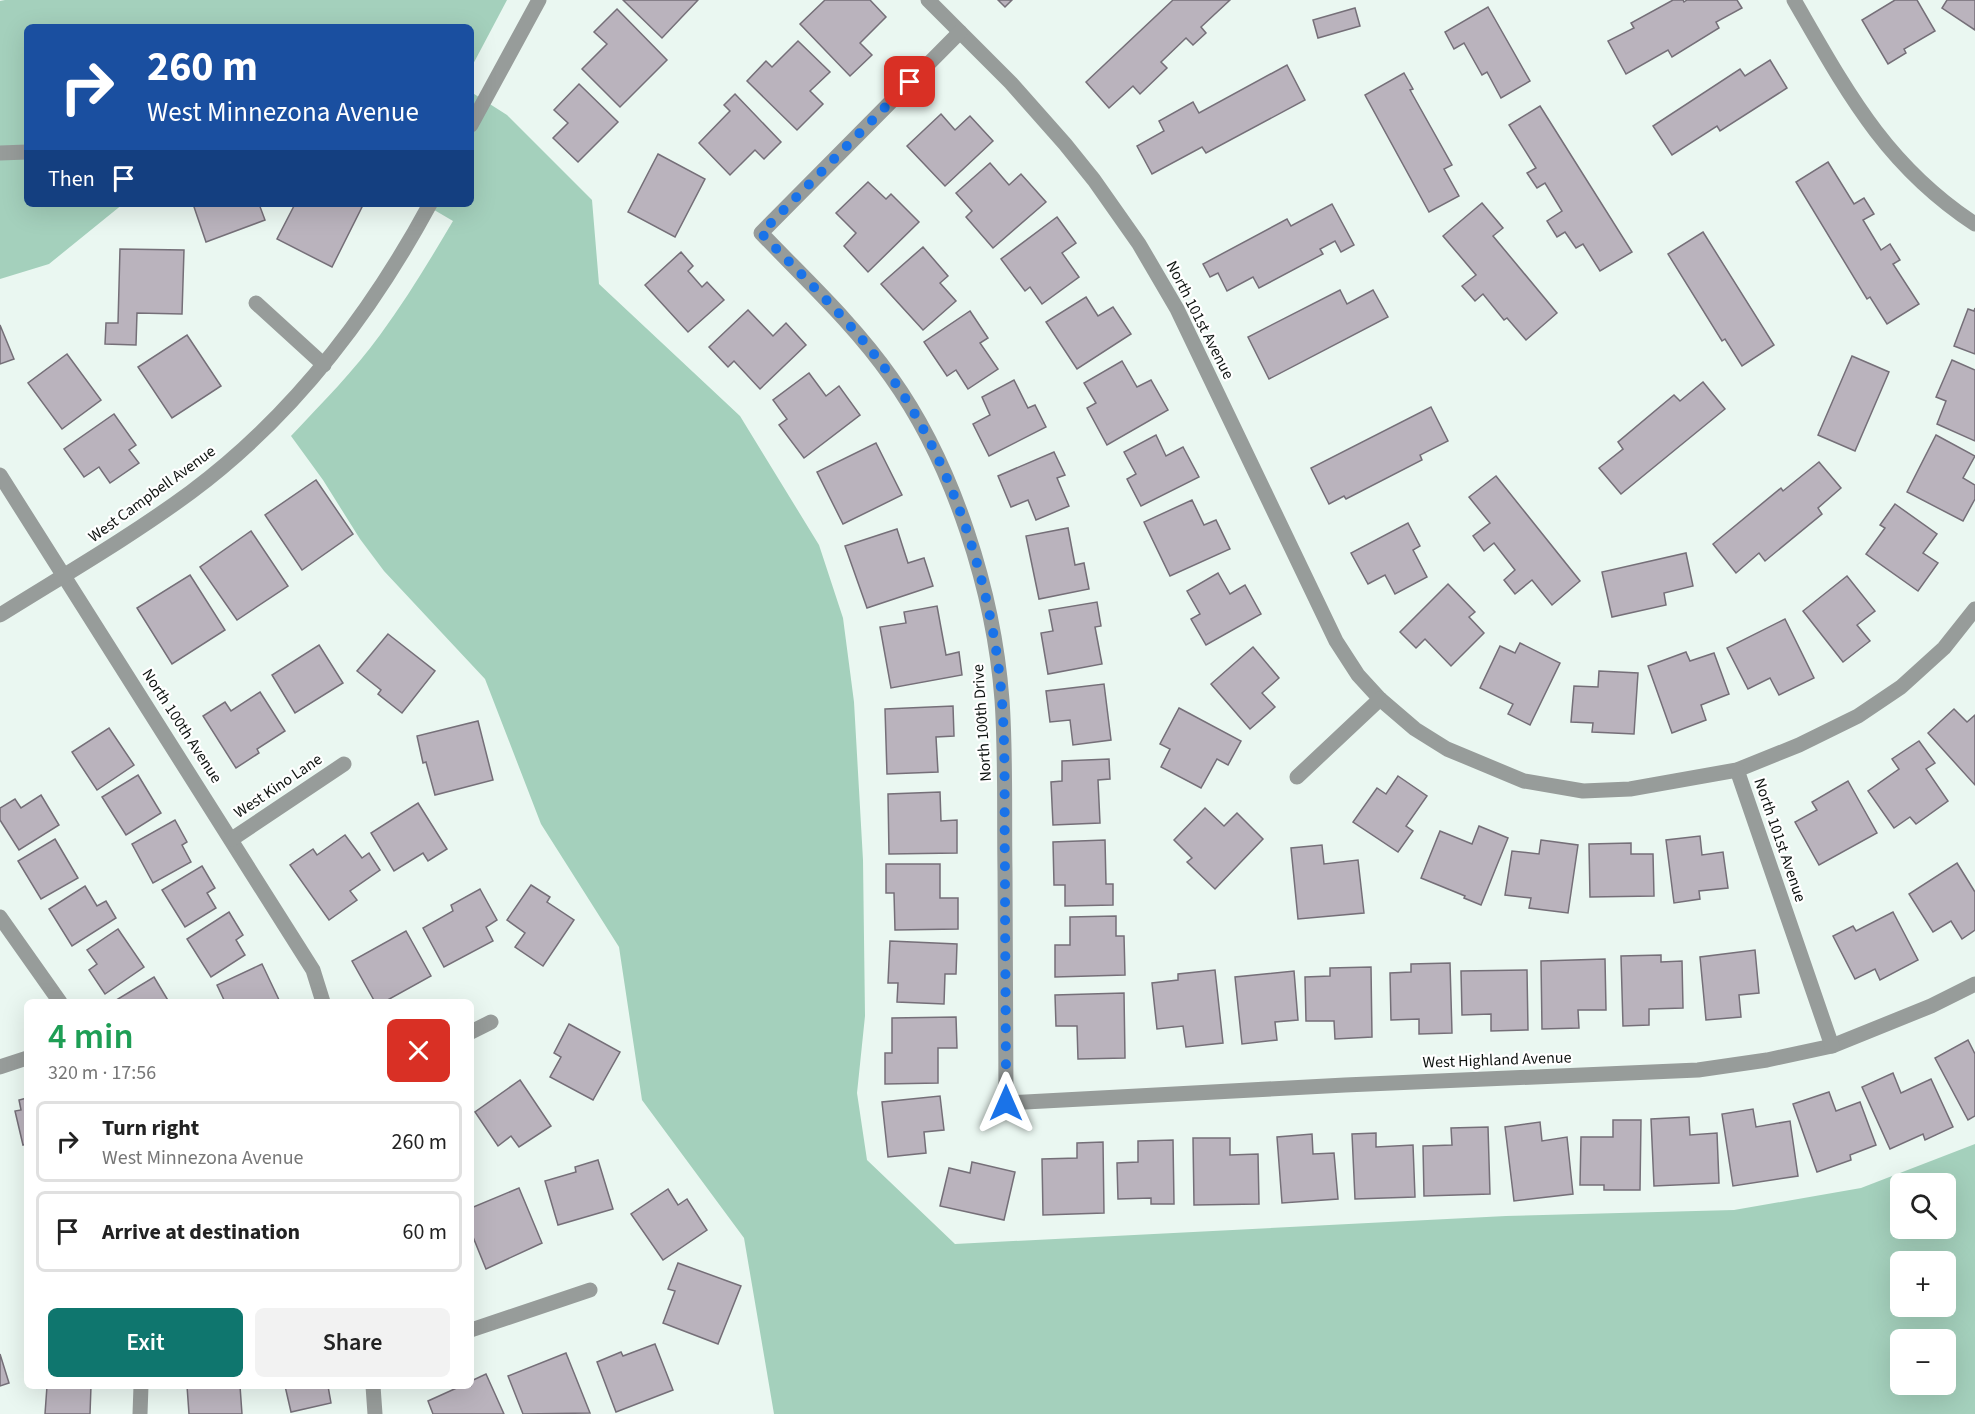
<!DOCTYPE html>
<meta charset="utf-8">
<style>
:root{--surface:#fff;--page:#f2f2f2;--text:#222;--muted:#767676;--line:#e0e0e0;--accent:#0f766e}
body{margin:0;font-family:"Source Sans 3",sans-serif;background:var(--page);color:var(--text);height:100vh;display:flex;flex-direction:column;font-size:22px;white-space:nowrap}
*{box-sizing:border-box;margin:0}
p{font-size:20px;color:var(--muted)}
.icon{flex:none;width:33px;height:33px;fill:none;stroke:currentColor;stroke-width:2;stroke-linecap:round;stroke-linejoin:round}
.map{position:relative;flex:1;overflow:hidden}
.panel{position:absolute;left:24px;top:999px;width:450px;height:390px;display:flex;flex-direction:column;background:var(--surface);border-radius:9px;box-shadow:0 6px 24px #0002}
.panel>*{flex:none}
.guide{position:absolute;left:24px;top:24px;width:450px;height:183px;border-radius:9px;box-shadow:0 6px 24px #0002;background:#1a4fa0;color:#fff;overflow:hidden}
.fabs{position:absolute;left:1890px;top:1173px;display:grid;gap:12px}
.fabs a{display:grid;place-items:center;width:66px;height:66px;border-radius:9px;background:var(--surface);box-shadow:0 6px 24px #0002;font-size:30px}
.pin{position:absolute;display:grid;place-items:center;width:51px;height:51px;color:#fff;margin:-26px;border-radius:12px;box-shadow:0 3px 9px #0006}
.me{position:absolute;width:66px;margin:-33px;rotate:0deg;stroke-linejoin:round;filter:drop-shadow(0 0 4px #0008)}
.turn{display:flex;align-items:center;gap:21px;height:126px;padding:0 24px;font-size:27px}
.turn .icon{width:78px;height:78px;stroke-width:2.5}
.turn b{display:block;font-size:42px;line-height:51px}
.then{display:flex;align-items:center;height:57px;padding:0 24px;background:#0003;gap:12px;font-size:22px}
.round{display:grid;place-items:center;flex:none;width:63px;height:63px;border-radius:9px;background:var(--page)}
.summary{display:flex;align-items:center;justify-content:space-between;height:102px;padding:0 24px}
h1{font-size:36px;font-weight:600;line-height:45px;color:#1e9e55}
.cta{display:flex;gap:12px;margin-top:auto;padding:12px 24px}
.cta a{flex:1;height:69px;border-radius:9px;background:var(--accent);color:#fff;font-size:24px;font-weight:600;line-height:69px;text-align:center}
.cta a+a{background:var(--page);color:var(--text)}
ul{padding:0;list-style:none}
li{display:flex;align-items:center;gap:18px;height:81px;margin:0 12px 9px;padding:0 12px;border:3px solid var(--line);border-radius:9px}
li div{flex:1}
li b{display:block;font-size:22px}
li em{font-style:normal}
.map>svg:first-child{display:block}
</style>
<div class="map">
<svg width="1975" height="1414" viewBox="0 0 1975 1414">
<rect width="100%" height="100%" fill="#eaf7f1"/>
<g fill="#a4d0bc" fill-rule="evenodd">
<polygon points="5,0 507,0 471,68 471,27 27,27 27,204 123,204 49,264 0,279 0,1"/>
<path d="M471,92L507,115L592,200L599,284L740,416L819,545L843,618L854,702L863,860L865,1016L857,1093L867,1160L955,1244L1506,1216L1734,1210L1861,1188L1975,1144V1414H774L744,1238L642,1100L619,947L541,824L485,679L384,571L360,539L323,480L291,436C322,403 354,371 380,335C407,298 430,260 453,221L424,204H471ZM1900,1184H1946V1228H1900ZM1900,1262H1946V1306H1900ZM1900,1340H1946V1384H1900Z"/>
</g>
<g fill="#bab3bd" stroke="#756f78" stroke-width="1.5">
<polygon points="623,0 698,0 662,38"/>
<polygon points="825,0 870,0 886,17 860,43 872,55 850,76 800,24"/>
<polygon points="998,0 1012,0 1005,7"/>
<polygon points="1173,0 1230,0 1201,27 1206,33 1193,45 1186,38 1161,62 1167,68 1140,94 1133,86 1109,108 1086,82"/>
<polygon points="1673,0 1683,0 1684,2 1687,0 1737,0 1742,8 1716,22 1719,28 1672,57 1668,50 1626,74 1608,41 1634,28 1631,23"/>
<polygon points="1895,0 1917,0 1935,31 1904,49 1906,53 1888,64 1862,20"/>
<polygon points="1947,0 1975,0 1975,30 1942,8"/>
<polygon points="1488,7 1530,81 1501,98 1487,72 1482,75 1464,43 1454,49 1445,32"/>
<polygon points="1355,8 1360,26 1318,38 1313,20"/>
<polygon points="617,9 667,60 620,107 582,69 607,44 594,32"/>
<polygon points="798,41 830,72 810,91 823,104 797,130 747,81 766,61 772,67"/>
<polygon points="1770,60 1787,88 1720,131 1717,126 1672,155 1653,126 1740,69 1745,76"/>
<polygon points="1287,65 1305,100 1206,153 1202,147 1152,174 1137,146 1164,131 1159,121 1193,102 1199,113"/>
<polygon points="1404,73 1413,89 1410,90 1452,165 1444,169 1459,196 1429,212 1365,95"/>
<polygon points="579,84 618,122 578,162 553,138 568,123 554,110"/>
<polygon points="735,94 781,142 764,159 755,150 730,175 699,143 730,111 724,105"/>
<polygon points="1540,106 1632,252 1600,271 1583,244 1576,248 1565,232 1557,237 1547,221 1562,211 1545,183 1537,188 1527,173 1536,168 1509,125"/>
<polygon points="941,114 955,130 970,116 993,141 945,186 907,146"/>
<polygon points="658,154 705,179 675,237 628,212"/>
<polygon points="1828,162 1854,204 1864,198 1874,214 1863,220 1881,250 1890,244 1900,260 1893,264 1919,304 1887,324 1870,297 1867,299 1796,182"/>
<polygon points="990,163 1009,185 1021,174 1046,202 993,248 966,217 972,211 956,193"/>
<polygon points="868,182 886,199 891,194 919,222 868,272 844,246 856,233 836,213"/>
<polygon points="1482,203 1503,228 1493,236 1557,313 1526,340 1507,318 1504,320 1483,294 1475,301 1462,286 1476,275 1443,236"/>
<polygon points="193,204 259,204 265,220 206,242"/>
<polygon points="295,204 357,204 362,207 332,267 277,239"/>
<polygon points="1332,204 1354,245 1341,252 1335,241 1320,249 1323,254 1259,288 1253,277 1227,291 1218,273 1210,277 1203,264 1287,219 1291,226"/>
<polygon points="1057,217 1076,243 1062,253 1079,277 1042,304 1030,287 1025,291 1001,259"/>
<polygon points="1703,232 1774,345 1742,366 1725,339 1722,341 1668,254"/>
<polygon points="923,247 948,276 940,283 956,301 923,330 881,284"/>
<polygon points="120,249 184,250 182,314 137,313 136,345 105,344 106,323 118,323"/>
<polygon points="681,252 693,266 688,271 702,287 707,282 724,300 688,332 645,285"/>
<polygon points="1340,290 1347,304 1373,290 1388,317 1269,379 1248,337"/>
<polygon points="1086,297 1098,316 1113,307 1131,334 1077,369 1046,322"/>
<polygon points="1975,308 1975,354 1954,346 1968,309 1974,311"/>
<polygon points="748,310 773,336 786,323 806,345 760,389 734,361 728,367 709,347"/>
<polygon points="970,311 988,338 980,343 998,369 968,389 956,370 947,376 924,342"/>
<polygon points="0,325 14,359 0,364"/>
<polygon points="187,335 221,386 172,418 138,367"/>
<polygon points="67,354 101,400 62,429 28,383"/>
<polygon points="1852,356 1889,372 1855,451 1818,435"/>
<polygon points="1952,360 1975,370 1975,441 1937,424 1946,401 1936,397"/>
<polygon points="1122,361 1137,387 1151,380 1168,410 1107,445 1087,408 1096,403 1084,383"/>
<polygon points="809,373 826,396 839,386 860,415 804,458 779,425 787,419 773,400"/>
<polygon points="1014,380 1028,408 1035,405 1046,427 989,456 973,424 990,415 982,397"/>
<polygon points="1703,382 1725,409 1621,494 1599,468 1623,449 1618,442 1674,395 1680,401"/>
<polygon points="1431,407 1448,441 1420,455 1422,460 1346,499 1344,496 1329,504 1311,468"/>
<polygon points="114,414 136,445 129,450 139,463 110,483 99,467 84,477 64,449"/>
<polygon points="1156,435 1166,456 1183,447 1199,477 1141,506 1127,479 1136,474 1124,452"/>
<polygon points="1936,435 1975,456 1963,478 1975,485 1975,499 1963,521 1907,492"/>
<polygon points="876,443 902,495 843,524 817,472"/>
<polygon points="1054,452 1065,475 1057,478 1069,506 1036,520 1028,500 1011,507 998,476"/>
<polygon points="1819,462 1841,488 1818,508 1822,514 1765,561 1759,553 1736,573 1713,544 1781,488 1783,491"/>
<polygon points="1496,476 1580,581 1552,605 1532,580 1515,594 1504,580 1515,570 1494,543 1484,551 1473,536 1490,523 1469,497"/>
<polygon points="316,480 353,534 302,570 265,515"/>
<polygon points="1192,500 1204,525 1216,520 1230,549 1170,576 1144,522"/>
<polygon points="1895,504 1937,534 1923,553 1938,563 1918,591 1866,554 1885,528 1880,525"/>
<polygon points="1408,523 1420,546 1413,550 1427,577 1395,594 1385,575 1368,584 1351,553"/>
<polygon points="1068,528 1075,565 1084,563 1089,589 1039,599 1026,536"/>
<polygon points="897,529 908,563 924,558 933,586 867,608 845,546"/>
<polygon points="251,531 288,586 237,620 200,567"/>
<polygon points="1686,553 1693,586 1664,593 1666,605 1612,617 1602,572"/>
<polygon points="1218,573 1230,594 1245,585 1261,614 1206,645 1191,619 1200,614 1187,591"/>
<polygon points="190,575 225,630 172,664 137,608"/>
<polygon points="1847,576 1875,611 1857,625 1870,641 1843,662 1803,611"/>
<polygon points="1448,584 1475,612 1469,617 1484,633 1451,666 1425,639 1416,648 1400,632"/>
<polygon points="1097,602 1101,626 1095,627 1102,664 1048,674 1041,633 1053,631 1049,610"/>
<polygon points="937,606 946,655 959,652 962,675 891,688 880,627 906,623 904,612"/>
<polygon points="1785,619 1814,678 1779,695 1770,678 1748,689 1727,648"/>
<polygon points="388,634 435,671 402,713 378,694 381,690 357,671"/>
<polygon points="1520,643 1560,663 1530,725 1508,714 1513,704 1480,688 1500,646 1515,653"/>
<polygon points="319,645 343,683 295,713 272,675"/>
<polygon points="1253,647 1279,678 1262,693 1275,707 1250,729 1211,684"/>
<polygon points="1686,652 1690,661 1714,653 1729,694 1701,705 1706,720 1672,733 1648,666"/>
<polygon points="1599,671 1638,673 1634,734 1592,732 1593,723 1571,722 1574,686 1598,687"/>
<polygon points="1104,684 1111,740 1073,745 1070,720 1050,722 1046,691"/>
<polygon points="260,692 285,731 257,749 259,753 236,768 203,716 225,702 231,711"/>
<polygon points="953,706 954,736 936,737 938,772 887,774 885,709"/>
<polygon points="1179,708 1241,741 1228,765 1217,759 1201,788 1161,767 1170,749 1160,744"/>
<polygon points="1954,709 1967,722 1975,715 1975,785 1928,733"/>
<polygon points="478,721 493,780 435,795 426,762 423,763 417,736"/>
<polygon points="109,728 134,765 97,790 72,752"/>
<polygon points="1919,741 1935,763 1926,769 1948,801 1916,824 1910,817 1894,828 1868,791 1899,769 1892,759"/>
<polygon points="1109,759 1110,779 1098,780 1100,823 1053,825 1051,782 1062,781 1062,761"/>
<polygon points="138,775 161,813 126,835 102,797"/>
<polygon points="1398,776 1427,796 1406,826 1413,831 1398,852 1353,822 1377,788 1386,794"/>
<polygon points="1848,781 1877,833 1819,865 1795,822 1817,810 1812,802"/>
<polygon points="940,792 941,821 957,820 957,853 889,854 888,794"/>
<polygon points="41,795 59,825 19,850 0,820 0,808 15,799 21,808"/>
<polygon points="418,803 447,849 428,861 423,853 394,871 371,833"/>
<polygon points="1205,808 1224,826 1237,813 1263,839 1215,889 1187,862 1192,858 1174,840"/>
<polygon points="175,820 187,842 182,845 191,862 153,883 132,844"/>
<polygon points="1479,826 1508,838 1481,905 1464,898 1465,896 1421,878 1440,831 1472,844"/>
<polygon points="345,835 362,858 369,853 380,870 350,891 357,900 329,920 290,865 313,849 317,855"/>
<polygon points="1700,836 1702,855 1723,852 1728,888 1699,891 1700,899 1674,903 1666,840"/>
<polygon points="55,839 78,878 41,899 18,861"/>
<polygon points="1105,840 1106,884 1113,884 1113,905 1065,906 1065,885 1054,885 1053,842"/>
<polygon points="1541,840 1578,845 1568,913 1529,908 1531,898 1505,895 1512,851 1539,854"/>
<polygon points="1631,843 1631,854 1653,854 1654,896 1590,897 1589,844"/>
<polygon points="1322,845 1324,864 1358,860 1364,913 1298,919 1291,848"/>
<polygon points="1957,863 1975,892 1975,930 1962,939 1951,921 1933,932 1909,894"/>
<polygon points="886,864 940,864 940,898 958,898 958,929 895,930 894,893 886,893"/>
<polygon points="202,866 215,888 207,893 216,908 185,927 162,890"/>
<polygon points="531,885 550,897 547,902 574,920 543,966 515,947 525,933 507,920"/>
<polygon points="85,886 97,906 106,901 116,918 72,946 49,909"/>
<polygon points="480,889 497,920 486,927 493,941 444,967 423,928 453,911 451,905"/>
<polygon points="229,912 243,935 236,940 245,955 211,977 187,939"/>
<polygon points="1893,912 1918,960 1880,980 1875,969 1855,979 1833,936 1853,926 1856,931"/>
<polygon points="1116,916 1116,936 1124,936 1125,975 1055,977 1055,945 1070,945 1070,917"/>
<polygon points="118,929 144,967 105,994 89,970 97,964 87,950"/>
<polygon points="406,931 431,976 384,1002 375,1002 352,961"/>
<polygon points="890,941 957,944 956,974 945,974 944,1004 897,1002 898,983 888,983"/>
<polygon points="1755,950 1759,993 1739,995 1741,1017 1706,1020 1700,957"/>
<polygon points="1661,955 1661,962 1682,961 1683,1008 1649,1009 1649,1025 1623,1026 1621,956"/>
<polygon points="1605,959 1606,1010 1578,1010 1579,1028 1542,1029 1541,961"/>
<polygon points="1450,963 1452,1033 1419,1034 1419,1019 1391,1020 1390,973 1411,972 1411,964"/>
<polygon points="262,964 280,1002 225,1002 217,985"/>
<polygon points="1371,967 1372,1037 1335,1039 1334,1021 1306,1021 1305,977 1330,976 1330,968"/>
<polygon points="1215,970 1223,1043 1186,1047 1183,1026 1157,1029 1152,983 1178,980 1178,974"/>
<polygon points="1527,970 1528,1030 1491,1031 1491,1014 1462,1015 1461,971"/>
<polygon points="1294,971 1298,1020 1275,1022 1277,1040 1242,1044 1235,977"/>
<polygon points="154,977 169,1002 113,1002"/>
<polygon points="1124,993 1125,1058 1078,1059 1077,1026 1056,1026 1055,995"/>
<polygon points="956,1017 957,1048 938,1048 938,1083 885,1084 885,1053 892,1053 892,1018"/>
<polygon points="569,1024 620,1052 593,1100 550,1077 561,1057 554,1053"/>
<polygon points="1968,1040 1975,1054 1975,1116 1968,1120 1935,1058"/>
<polygon points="1893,1073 1901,1093 1931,1079 1953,1127 1925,1140 1923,1134 1890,1149 1862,1087"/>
<polygon points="520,1080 551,1126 519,1147 511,1136 498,1146 475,1112"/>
<polygon points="1829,1092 1836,1111 1860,1102 1876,1145 1850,1155 1851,1160 1817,1172 1793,1104"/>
<polygon points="940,1096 944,1130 924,1132 926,1153 888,1157 882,1102"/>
<polygon points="27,1098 27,1144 23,1145 15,1111 21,1110 19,1100"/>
<polygon points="1753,1109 1756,1127 1790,1121 1798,1176 1733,1186 1722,1114"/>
<polygon points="1689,1117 1690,1135 1717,1133 1719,1183 1654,1186 1651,1119"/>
<polygon points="1613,1120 1641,1120 1640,1190 1604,1190 1604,1185 1580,1185 1581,1137 1613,1137"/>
<polygon points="1540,1122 1542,1141 1567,1137 1573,1194 1514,1201 1505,1127"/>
<polygon points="1488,1127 1490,1194 1424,1196 1423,1146 1452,1145 1451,1128"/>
<polygon points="1376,1133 1376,1147 1413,1145 1415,1197 1355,1199 1352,1134"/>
<polygon points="1312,1134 1313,1154 1334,1153 1338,1199 1282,1203 1277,1137"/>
<polygon points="1193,1138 1230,1138 1230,1155 1258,1154 1259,1204 1194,1205"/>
<polygon points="1173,1140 1174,1204 1151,1204 1151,1198 1118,1199 1117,1163 1138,1162 1138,1141"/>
<polygon points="1103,1142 1104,1213 1043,1215 1042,1159 1077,1158 1077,1143"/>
<polygon points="598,1160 613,1209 558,1225 545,1181 576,1172 575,1167"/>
<polygon points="972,1162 1015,1172 1004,1220 940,1206 949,1168 970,1173"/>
<polygon points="519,1188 542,1243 486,1269 471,1232 471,1208"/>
<polygon points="668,1189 678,1205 687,1199 707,1230 663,1260 631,1214"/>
<polygon points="678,1263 741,1286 718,1344 663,1323 675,1291 668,1289"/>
<polygon points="655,1344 673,1390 616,1412 597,1362 621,1352 623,1356"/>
<polygon points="566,1353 590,1413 523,1414 508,1376"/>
<polygon points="0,1354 9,1383 0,1386"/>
<polygon points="486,1374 504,1414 433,1414 428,1401 461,1386 471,1386 471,1381"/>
<polygon points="47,1386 91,1386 90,1414 45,1414"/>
<polygon points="187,1386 240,1386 242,1414 189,1414"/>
<polygon points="285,1386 328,1386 331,1403 291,1412"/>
</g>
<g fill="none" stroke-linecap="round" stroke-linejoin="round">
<g stroke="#979c9a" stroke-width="15">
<polyline points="928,0 1011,83 1065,144 1094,180 1139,244 1177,309 1336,641 1358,675 1380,699 1415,729 1447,749 1524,781 1583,791 1630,789 1737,770 1799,745 1858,716 1901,687 1944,648 1975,609"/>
<path d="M1794,0C1846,90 1885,165 1975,224"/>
<path d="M960,32L761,233C805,279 854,324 891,377C954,465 994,593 1002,700C1006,757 1004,814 1005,871C1005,948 1006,1025 1006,1103L1345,1085L1698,1070L1767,1060L1832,1046L1931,1006L1975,984"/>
<polyline points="0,153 27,152"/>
<polyline points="256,303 324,365"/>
<polyline points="0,475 313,970 323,1002"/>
<polyline points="1737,770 1832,1046"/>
<polyline points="1297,777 1380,699"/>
<polyline points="232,839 344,764"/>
<polyline points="0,917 60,1002"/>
<polyline points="471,1032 491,1022"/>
<polyline points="0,1067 27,1058"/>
<polyline points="471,1330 590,1290"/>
<polyline points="373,1386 375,1414"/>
<polyline points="140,1414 141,1386"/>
</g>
<g stroke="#979c9a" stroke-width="15">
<polyline points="471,125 539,0"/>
<path d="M0,615C64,575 130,537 191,492C293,416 370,315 430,204"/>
</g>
</g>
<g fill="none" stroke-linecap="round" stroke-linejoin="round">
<path stroke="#1a73e8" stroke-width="10" stroke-dasharray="0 18" d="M910,82L761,233C805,279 854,324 891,377C954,465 994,593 1002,701C1006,757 1004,814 1005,871C1005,948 1006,1025 1006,1103"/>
</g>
<g text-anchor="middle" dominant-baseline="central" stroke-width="4.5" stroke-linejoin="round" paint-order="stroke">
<g font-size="16" fill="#0f1411" stroke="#fff">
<text transform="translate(1200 320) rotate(63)">North 101st Avenue</text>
<text transform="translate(152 494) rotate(-36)">West Campbell Avenue</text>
<text transform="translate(982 723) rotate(-94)">North 100th Drive</text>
<text transform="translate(182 726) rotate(57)">North 100th Avenue</text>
<text transform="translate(278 786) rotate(-34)">West Kino Lane</text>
<text transform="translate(1780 840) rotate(71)">North 101st Avenue</text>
<text transform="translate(1497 1060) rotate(-2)">West Highland Avenue</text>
</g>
</g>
</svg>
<div class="fabs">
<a><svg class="icon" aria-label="search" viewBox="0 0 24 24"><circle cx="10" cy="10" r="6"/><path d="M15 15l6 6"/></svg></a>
<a>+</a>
<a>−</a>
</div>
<div class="pin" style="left:910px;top:82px;background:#d93025"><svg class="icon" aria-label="arrive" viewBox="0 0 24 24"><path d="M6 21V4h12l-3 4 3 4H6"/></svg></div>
<svg class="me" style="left:1006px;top:1103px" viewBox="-20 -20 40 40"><path d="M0-17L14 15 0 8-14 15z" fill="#1a73e8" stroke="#fff" stroke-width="4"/></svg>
<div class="guide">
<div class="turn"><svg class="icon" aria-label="right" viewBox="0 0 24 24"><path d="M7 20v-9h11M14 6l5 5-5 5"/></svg><div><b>260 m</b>West Minnezona Avenue</div></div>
<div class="then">Then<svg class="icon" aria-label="arrive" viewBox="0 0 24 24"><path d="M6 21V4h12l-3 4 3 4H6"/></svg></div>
</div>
<section class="panel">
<div class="summary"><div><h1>4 min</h1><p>320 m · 17:56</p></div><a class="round" style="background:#d93025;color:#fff"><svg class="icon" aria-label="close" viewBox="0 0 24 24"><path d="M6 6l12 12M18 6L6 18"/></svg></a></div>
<ul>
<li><svg class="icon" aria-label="right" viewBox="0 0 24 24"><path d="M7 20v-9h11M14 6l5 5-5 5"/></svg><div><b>Turn right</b><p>West Minnezona Avenue</p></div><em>260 m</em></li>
<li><svg class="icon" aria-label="arrive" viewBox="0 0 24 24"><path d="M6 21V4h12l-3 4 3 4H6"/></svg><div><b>Arrive at destination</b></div><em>60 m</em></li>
</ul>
<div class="cta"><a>Exit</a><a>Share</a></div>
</section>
</div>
